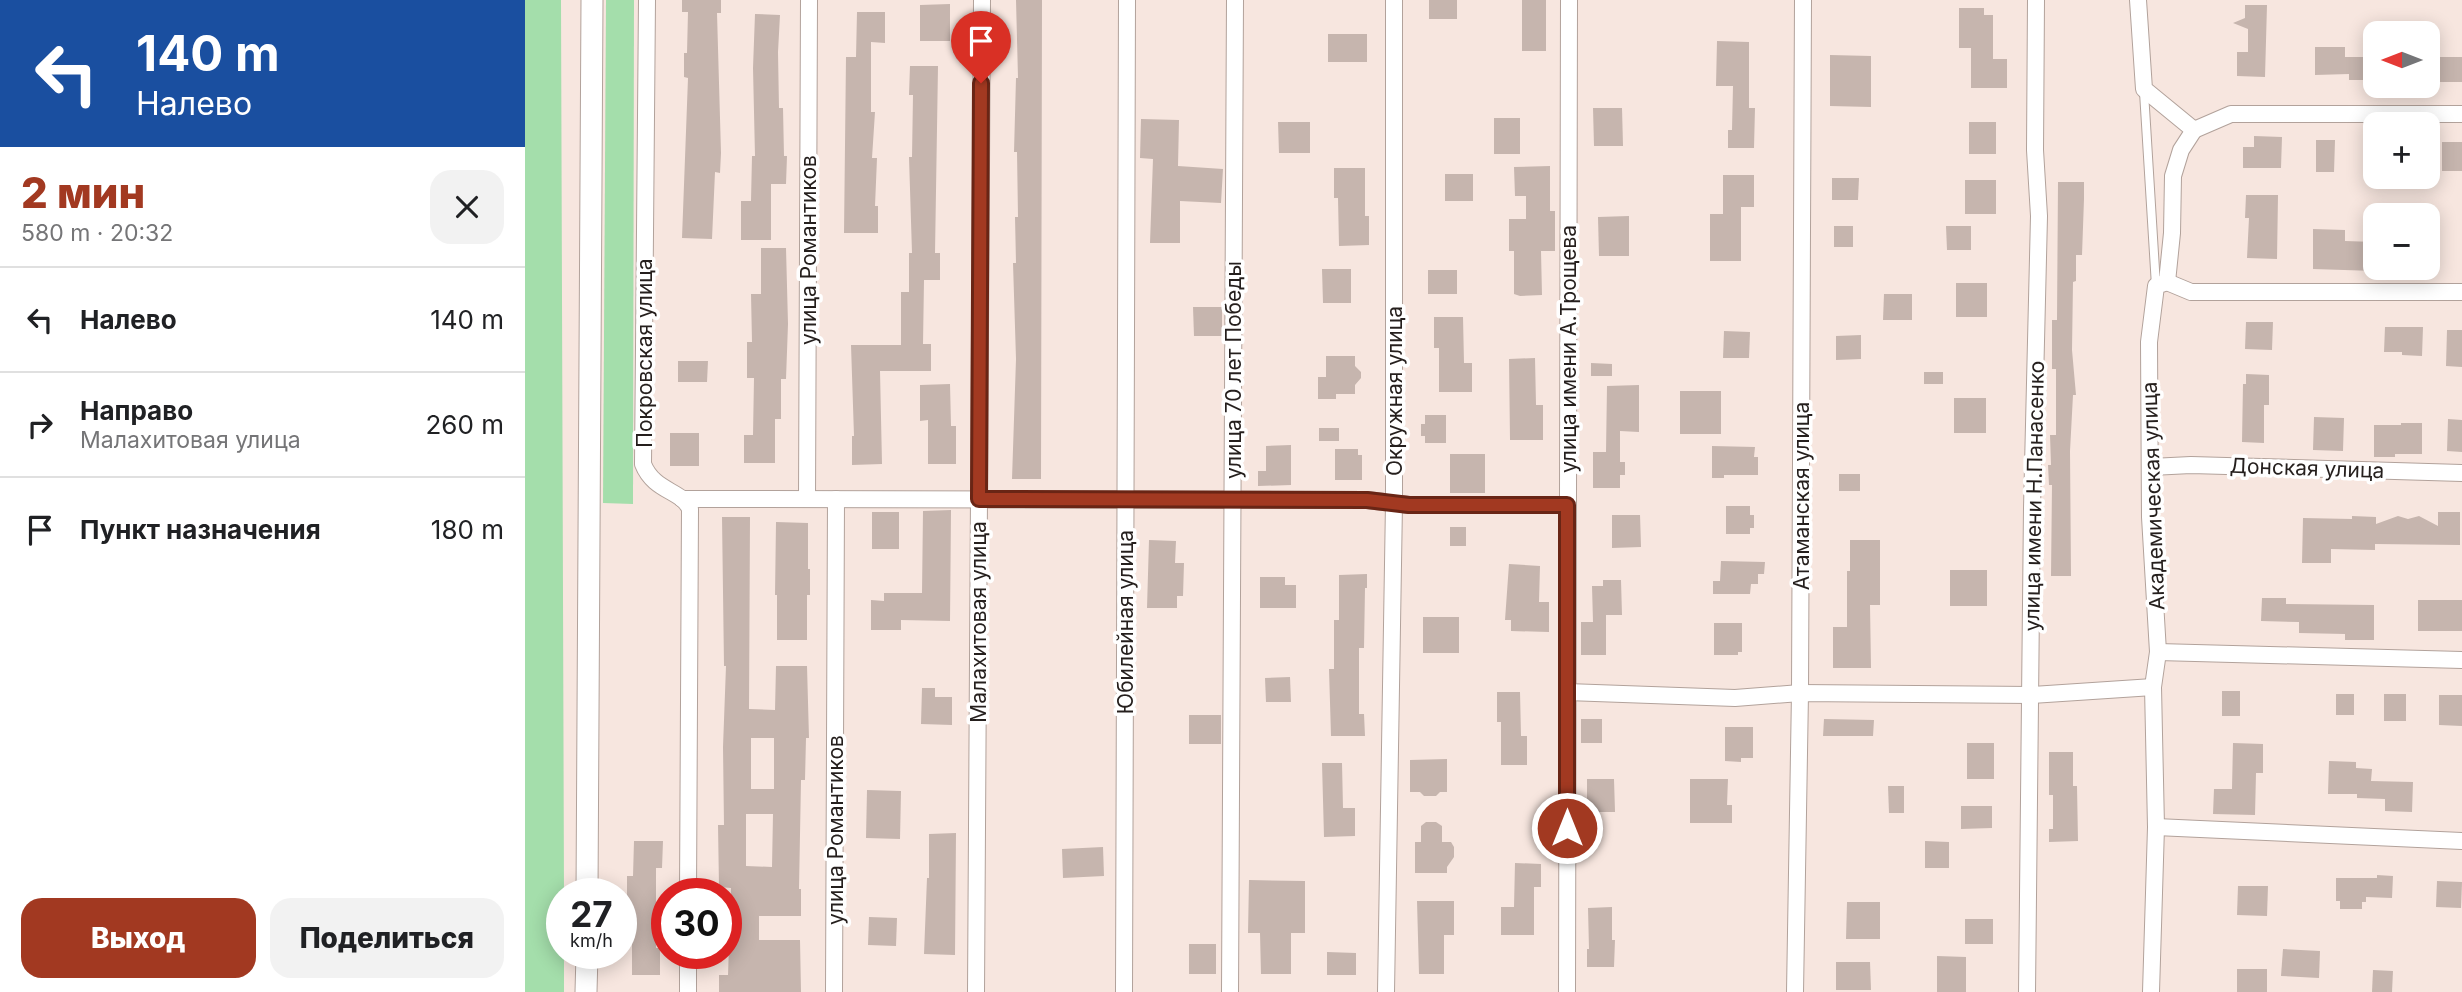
<!DOCTYPE html>
<html lang="ru">
<meta charset="utf-8">
<style>
:root{--surface:#fff;--page:#f2f2f2;--text:#202124;--muted:#757577;--line:#e0e0e0;--accent:#a23921}
body{margin:0;font-family:Inter,sans-serif;background:var(--page);color:var(--text);height:100vh;display:flex;flex-direction:column;font-size:26px;white-space:nowrap}
*{box-sizing:border-box;margin:0}
p{font-size:23px;color:var(--muted)}
.icon{flex:none;width:38px;height:38px;fill:none;stroke:currentColor;stroke-width:2;stroke-linecap:round;stroke-linejoin:round}
.map{position:relative;flex:1;overflow:hidden}
.side{display:flex;flex-direction:column;background:var(--surface);width:525px}
.side>*{flex:none}
.guide{background:#1a4fa0;color:#fff;overflow:hidden}
.needle{width:46px;rotate:270deg}
.tools{position:absolute;left:1838px;top:21px;display:grid;gap:14px}
.tools a{display:grid;place-items:center;width:77px;height:77px;border-radius:14px;background:var(--surface);box-shadow:0 4px 18px #0003;font-size:35px}
.speed{position:absolute;left:21px;top:878px;display:flex;gap:14px;font-size:35px;font-weight:700;text-align:center}
.speed>*{display:grid;place-content:center;width:91px;height:91px;border-radius:50%;background:var(--surface);box-shadow:0 4px 18px #0003;line-height:1}
.speed small{font-size:18px;font-weight:400}
.speed .limit{border:10px solid #d22;background:#fff;color:#111}
.pin{position:absolute;display:grid;place-items:center;width:60px;height:60px;color:#fff;margin:-72px -30px;border-radius:50% 50% 50% 0;rotate:-45deg;box-shadow:0 0 7px #0007}
.pin .icon{rotate:45deg}
.me{position:absolute;width:77px;margin:-38px;rotate:0deg;stroke-linejoin:round;filter:drop-shadow(0 0 5px #0008)}
.turn{display:flex;align-items:center;gap:24px;height:147px;padding:0 21px;font-size:32px}
.turn .icon{width:91px;height:91px;stroke-width:2.5}
.turn b{display:block;font-size:49px;line-height:60px}
.round{display:grid;place-items:center;flex:none;width:74px;height:74px;border-radius:21px;background:var(--page)}
.overview{display:flex;align-items:center;justify-content:space-between;height:119px;padding:0 21px}
h1{font-size:42px;font-weight:800;line-height:52px;color:var(--accent)}
.action{display:flex;gap:14px;margin-top:auto;padding:14px 21px}
.action a{flex:1;height:80px;border-radius:21px;background:var(--accent);color:#fff;font-size:28px;font-weight:800;line-height:80px;text-align:center}
.action a+a{background:var(--page);color:var(--text)}
ul{padding:0;list-style:none}
li{display:flex;align-items:center;gap:21px;height:105px;padding:0 21px;border-top:2px solid var(--line)}
li div{flex:1}
li b{display:block;font-size:26px}
li em{font-style:normal}
main{display:flex;flex:1;min-height:0}
.map>svg:first-child{display:block}
</style>
<main>
<section class="side">
<div class="guide">
<div class="turn"><svg class="icon" aria-label="left" viewBox="0 0 24 24"><path d="M17 20v-9H6M10 6l-5 5 5 5"/></svg><div><b>140 m</b>Налево</div></div>
</div>
<div class="overview"><div><h1>2 мин</h1><p>580 m · 20:32</p></div><a class="round"><svg class="icon" aria-label="close" viewBox="0 0 24 24"><path d="M6 6l12 12M18 6L6 18"/></svg></a></div>
<ul>
<li><svg class="icon" aria-label="left" viewBox="0 0 24 24"><path d="M17 20v-9H6M10 6l-5 5 5 5"/></svg><div><b>Налево</b></div><em>140 m</em></li>
<li><svg class="icon" aria-label="right" viewBox="0 0 24 24"><path d="M7 20v-9h11M14 6l5 5-5 5"/></svg><div><b>Направо</b><p>Малахитовая улица</p></div><em>260 m</em></li>
<li><svg class="icon" aria-label="arrive" viewBox="0 0 24 24"><path d="M6 21V4h12l-3 4 3 4H6"/></svg><div><b>Пункт назначения</b></div><em>180 m</em></li>
</ul>
<div class="action"><a>Выход</a><a>Поделиться</a></div>
</section>
<div class="map">
<svg width="1937" height="992" viewBox="0 0 1937 992">
<rect width="100%" height="100%" fill="#f7e6df"/>
<g fill="#a4deab">
<polygon points="0,0 36,0 39,894 37,894 37,954 39,954 39,992 0,992"/>
<polygon points="81,0 109,0 108,504 78,503"/>
</g>
<g fill="#c6b5ae" fill-rule="evenodd">
<polygon points="157,0 196,0 196,13 192,13 196,153 195,173 190,172 187,239 157,238 163,78 159,77 159,53 162,53 163,12 157,12"/>
<polygon points="491,0 517,0 516,479 487,479 491,359 488,263 491,263 490,217 493,217 492,152 489,152 491,78 493,78"/>
<rect x="904" y="0" width="28" height="19"/>
<rect x="997" y="0" width="24" height="51"/>
<polygon points="425,4 425,41 395,41 395,5"/>
<polygon points="1720,5 1742,5 1740,77 1712,76 1712,52 1723,52 1723,29 1708,23 1720,18"/>
<polygon points="1434,8 1459,8 1459,15 1468,15 1468,59 1482,59 1482,88 1446,88 1446,48 1434,48"/>
<polygon points="332,12 360,12 360,43 346,42 346,112 350,112 347,158 352,158 350,206 353,206 353,233 319,233 321,57 331,57"/>
<polygon points="230,14 255,15 253,52 254,108 258,108 259,156 262,156 261,184 246,184 246,240 216,240 216,201 226,201 227,156 230,156 228,68"/>
<rect x="803" y="34" width="39" height="28"/>
<polygon points="1192,41 1224,42 1224,108 1230,108 1229,148 1203,148 1203,130 1207,130 1208,86 1191,86"/>
<polygon points="1790,47 1820,47 1820,57 1850,57 1850,80 1824,80 1824,74 1790,75"/>
<polygon points="1305,55 1346,56 1346,107 1305,106"/>
<rect x="1915" y="57" width="22" height="25"/>
<polygon points="385,66 413,66 410,253 415,253 415,280 399,280 398,344 406,344 406,371 355,371 357,464 327,465 327,436 329,436 326,345 376,345 376,292 384,292 384,253 387,253 384,157 387,157 388,95 384,95"/>
<polygon points="1068,108 1097,108 1098,146 1069,146"/>
<rect x="969" y="118" width="26" height="36"/>
<polygon points="616,119 654,120 653,166 698,169 696,203 655,201 655,243 625,243 628,159 615,158"/>
<polygon points="753,122 785,122 785,153 754,153"/>
<rect x="1444" y="122" width="27" height="32"/>
<polygon points="1729,136 1757,137 1756,168 1718,168 1718,147 1729,147"/>
<polygon points="1791,140 1810,140 1809,172 1791,172"/>
<rect x="1917" y="142" width="20" height="29"/>
<polygon points="1025,166 1025,211 1030,211 1030,251 1016,251 1017,295 995,296 989,294 989,251 984,251 984,219 1001,219 1001,196 990,196 989,167"/>
<polygon points="809,168 840,168 840,216 844,216 844,245 814,246 813,198 809,198"/>
<rect x="920" y="174" width="28" height="27"/>
<polygon points="1198,175 1229,175 1229,207 1216,207 1216,261 1185,261 1185,214 1198,214"/>
<polygon points="1307,178 1334,178 1333,200 1307,200"/>
<rect x="1440" y="180" width="31" height="34"/>
<polygon points="1533,182 1559,182 1559,199 1557,255 1551,255 1551,281 1548,282 1547,350 1551,395 1548,395 1545,451 1546,576 1526,576 1527,485 1524,485 1523,465 1526,465 1525,435 1531,435 1531,369 1527,369 1527,320 1532,320"/>
<polygon points="1721,195 1753,195 1752,259 1722,258 1724,218 1720,218"/>
<polygon points="1104,216 1104,256 1074,256 1073,217"/>
<rect x="1309" y="226" width="19" height="21"/>
<polygon points="1421,226 1446,226 1446,250 1422,250"/>
<polygon points="1788,229 1820,230 1820,241 1850,242 1850,271 1788,269"/>
<polygon points="236,248 261,248 263,324 261,379 256,379 256,419 250,419 250,463 219,463 219,435 228,435 229,378 222,378 222,342 227,342 226,294 236,294"/>
<polygon points="797,269 826,269 826,303 798,303"/>
<rect x="903" y="270" width="29" height="24"/>
<rect x="1431" y="283" width="31" height="34"/>
<polygon points="1359,294 1387,294 1387,320 1358,320"/>
<polygon points="668,307 697,307 697,336 669,336"/>
<polygon points="909,317 938,317 939,363 947,363 947,392 914,392 914,348 909,348"/>
<polygon points="1721,322 1748,322 1747,350 1720,349"/>
<polygon points="1860,327 1898,327 1897,356 1877,355 1877,352 1859,352"/>
<polygon points="1922,330 1937,330 1937,367 1921,366"/>
<polygon points="1199,331 1225,332 1224,358 1198,358"/>
<polygon points="1336,335 1336,359 1311,360 1311,336"/>
<polygon points="801,356 830,356 830,366 836,372 836,378 830,385 830,394 811,394 811,399 793,399 793,377 801,377"/>
<polygon points="1010,358 1011,405 1018,405 1018,440 985,440 984,359"/>
<polygon points="153,361 183,361 182,382 153,382"/>
<polygon points="1066,363 1087,364 1087,376 1066,376"/>
<rect x="1399" y="372" width="19" height="12"/>
<polygon points="1721,374 1744,375 1744,405 1739,405 1739,443 1717,442 1718,384 1721,384"/>
<polygon points="425,384 426,426 431,426 431,464 403,464 403,420 395,421 395,385"/>
<polygon points="1114,385 1114,432 1095,431 1095,462 1100,462 1100,475 1095,475 1095,488 1068,488 1068,452 1081,452 1082,386"/>
<rect x="1155" y="391" width="41" height="43"/>
<rect x="1429" y="398" width="32" height="35"/>
<polygon points="900,415 921,415 921,443 900,443 900,436 896,436 896,424 900,424"/>
<polygon points="1789,417 1819,418 1818,451 1788,450"/>
<polygon points="1923,419 1937,420 1937,452 1922,451"/>
<polygon points="1876,423 1897,423 1897,454 1870,454 1870,457 1849,457 1849,425 1876,425"/>
<rect x="794" y="428" width="20" height="13"/>
<rect x="145" y="433" width="29" height="33"/>
<polygon points="766,445 766,485 733,486 733,471 741,471 741,446"/>
<polygon points="1187,446 1230,447 1229,457 1233,457 1233,475 1199,475 1199,478 1187,478"/>
<polygon points="810,449 833,449 833,455 837,455 837,480 810,480"/>
<rect x="925" y="454" width="35" height="39"/>
<rect x="1314" y="474" width="21" height="17"/>
<polygon points="1201,506 1225,506 1225,515 1229,515 1229,528 1225,528 1225,534 1201,534"/>
<polygon points="426,510 425,621 376,620 376,630 346,630 346,600 359,601 359,593 397,593 398,511"/>
<rect x="347" y="512" width="27" height="37"/>
<polygon points="1913,512 1935,512 1935,545 1850,544 1850,550 1806,549 1806,563 1777,563 1778,518 1827,519 1827,516 1851,517 1851,524 1873,516 1883,519 1894,516 1913,526"/>
<polygon points="1087,515 1115,515 1116,547 1087,548"/>
<path d="M197,517H225L224,709L250,710L251,666H282L284,738H281L280,780H276L274,889H276V916H234V940H275L276,992H194V975H203L206,888L194,887L193,825H199L198,747L201,666H199ZM226,738H249V789H226ZM221,814H248L247,867L221,866Z"/>
<polygon points="251,522 283,523 283,569 285,569 285,595 282,595 282,640 252,640 252,595 250,595"/>
<rect x="925" y="527" width="16" height="19"/>
<polygon points="624,540 651,541 650,563 659,563 658,596 652,596 652,608 622,608"/>
<polygon points="1325,540 1355,540 1355,605 1345,605 1346,668 1308,668 1308,627 1322,627 1322,571 1325,571"/>
<polygon points="1196,561 1240,562 1239,574 1233,574 1233,584 1226,584 1225,594 1188,594 1188,581 1195,581"/>
<polygon points="984,564 1015,566 1014,602 1024,602 1024,632 986,631 986,620 980,620"/>
<rect x="1425" y="570" width="37" height="36"/>
<polygon points="842,574 842,588 840,588 839,648 834,648 834,714 839,714 840,736 806,736 804,669 809,669 809,620 814,620 814,575"/>
<polygon points="735,577 760,577 760,585 771,585 771,608 735,608"/>
<polygon points="1078,580 1096,580 1097,615 1081,615 1081,655 1056,655 1056,622 1068,622 1067,586 1078,586"/>
<polygon points="1737,598 1761,598 1761,604 1849,605 1849,640 1820,640 1820,634 1774,633 1774,622 1736,621"/>
<rect x="1893" y="600" width="44" height="31"/>
<rect x="898" y="617" width="36" height="36"/>
<polygon points="1189,623 1217,623 1217,652 1213,652 1213,655 1189,655"/>
<polygon points="765,677 766,702 741,702 740,678"/>
<polygon points="397,688 410,688 410,697 427,697 427,725 396,724"/>
<rect x="1697" y="691" width="18" height="25"/>
<polygon points="972,692 995,692 996,736 1002,736 1002,765 976,765 976,722 972,722"/>
<rect x="1811" y="694" width="18" height="21"/>
<rect x="1859" y="694" width="22" height="27"/>
<polygon points="1914,695 1937,695 1937,726 1914,725"/>
<rect x="664" y="715" width="32" height="29"/>
<rect x="1056" y="719" width="21" height="24"/>
<polygon points="1299,719 1349,720 1348,736 1298,736"/>
<polygon points="1200,727 1228,727 1228,758 1216,758 1216,762 1200,761"/>
<rect x="1442" y="743" width="27" height="36"/>
<polygon points="1708,743 1738,744 1738,773 1731,773 1730,815 1688,814 1689,789 1707,789"/>
<polygon points="1524,752 1548,752 1548,786 1552,786 1553,841 1524,842 1524,829 1528,829 1528,795 1524,795"/>
<polygon points="922,759 922,792 915,792 911,796 899,796 895,792 885,792 885,760"/>
<polygon points="1804,761 1831,762 1831,768 1847,769 1846,781 1888,782 1887,812 1860,811 1860,799 1832,798 1832,794 1803,794"/>
<polygon points="797,763 817,763 818,808 830,808 830,836 799,837"/>
<polygon points="1062,779 1089,779 1090,812 1062,812"/>
<polygon points="1165,779 1203,779 1202,805 1207,805 1207,823 1165,823"/>
<polygon points="1363,786 1379,786 1379,813 1364,813"/>
<polygon points="342,790 376,791 375,839 341,838"/>
<polygon points="1436,806 1467,806 1467,828 1436,829"/>
<polygon points="901,822 911,822 917,826 917,842 926,842 929,847 929,857 922,867 922,873 890,873 890,842 896,842 896,826"/>
<polygon points="431,833 430,955 399,954 402,878 404,878 404,834"/>
<polygon points="109,841 138,841 137,868 131,868 131,948 135,948 135,975 107,975 107,941 103,940 104,903 102,903 102,876 108,876"/>
<polygon points="1400,841 1424,842 1424,868 1400,868"/>
<polygon points="578,847 579,876 538,878 537,849"/>
<polygon points="990,863 1016,864 1016,887 1009,887 1009,935 976,935 976,907 989,907"/>
<polygon points="1852,875 1868,876 1867,898 1841,897 1841,902 1837,902 1837,909 1815,909 1815,901 1811,901 1811,878 1852,878"/>
<polygon points="724,880 780,881 780,933 766,933 766,974 736,974 735,933 723,933"/>
<polygon points="1912,881 1937,882 1936,908 1911,907"/>
<polygon points="1713,886 1743,886 1742,916 1712,915"/>
<polygon points="892,901 929,901 929,935 919,935 919,974 894,974"/>
<polygon points="1322,902 1355,902 1355,939 1321,939"/>
<polygon points="1087,907 1087,940 1090,940 1089,967 1062,967 1062,949 1064,949 1063,908"/>
<polygon points="344,917 372,918 371,946 343,945"/>
<rect x="1440" y="919" width="28" height="25"/>
<rect x="664" y="944" width="27" height="30"/>
<polygon points="1758,949 1795,951 1794,978 1756,976"/>
<polygon points="802,952 831,953 831,975 802,975"/>
<polygon points="1412,956 1441,957 1441,992 1412,992"/>
<polygon points="1311,962 1345,962 1346,990 1311,990"/>
<rect x="1712" y="969" width="30" height="23"/>
<polygon points="1848,970 1868,971 1867,992 1847,992"/>
</g>
<g fill="none" stroke-linecap="round" stroke-linejoin="round">
<defs>
<polyline id="lane" points="1619,92 1631,286"/>
<g id="street">
<path d="M122,0L118,464C129,492 157,490 165,509L163,894"/>
<polyline points="1613,0 1619,89 1669,130 1706,114 1937,114"/>
<polyline points="1642,282 1666,292 1937,292"/>
<polyline points="1642,282 1647,233 1648,176 1656,150 1669,130"/>
<polyline points="1626,467 1666,465 1937,473"/>
<polyline points="157,499 842,500 884,505 1042,505"/>
<polyline points="282,499 284,0"/>
<polyline points="1633,652 1937,660"/>
<polyline points="1042,692 1210,698 1275,693 1506,695 1628,687"/>
<polyline points="1631,827 1937,841"/>
<polyline points="163,992 163,954"/>
<polyline points="309,992 311,499"/>
<polyline points="451,992 457,0"/>
<polyline points="599,992 602,0"/>
<polyline points="705,992 710,0"/>
<polyline points="861,992 869,503 869,0"/>
<polyline points="1042,992 1044,0"/>
<polyline points="1270,992 1275,693 1278,0"/>
<polyline points="1502,992 1507,508 1514,216 1510,150 1511,0"/>
<polyline points="1626,992 1631,827 1628,687 1633,652 1625,517 1624,342 1631,286 1642,282"/>
</g>
<g id="secondary">
<polyline points="62,894 67,0"/>
<polyline points="61,992 62,954"/>
</g>
</defs>
<use href="#lane" stroke="#b2a29b" stroke-width="10"/>
<use href="#street" stroke="#b2a29b" stroke-width="18"/>
<use href="#secondary" stroke="#b2a29b" stroke-width="23"/>
<use href="#lane" stroke="#fff" stroke-width="8"/>
<use href="#street" stroke="#fff" stroke-width="16"/>
<use href="#secondary" stroke="#fff" stroke-width="21"/>
</g>
<g fill="none" stroke-linecap="round" stroke-linejoin="round">
<defs>
<polyline id="route" points="456,83 454,499 842,500 884,505 1042,505 1042,828"/>
</defs>
<use href="#route" stroke="#692515" stroke-width="18"/>
<use href="#route" stroke="#a23921" stroke-width="12"/>
</g>
<g text-anchor="middle" dominant-baseline="central" stroke-width="7" stroke-linejoin="round" paint-order="stroke">
<g font-size="21" fill="#251f1d" stroke="#fff">
<text transform="translate(283 250) rotate(-90)">улица Романтиков</text>
<text transform="translate(1043 349) rotate(-90)">улица имени А.Трощева</text>
<text transform="translate(119 353) rotate(-90)">Покровская улица</text>
<text transform="translate(708 370) rotate(-90)">улица 70 лет Победы</text>
<text transform="translate(869 391) rotate(-90)">Окружная улица</text>
<text transform="translate(1782 468) rotate(2)">Донская улица</text>
<text transform="translate(1276 496) rotate(-90)">Атаманская улица</text>
<text transform="translate(1509 496) rotate(-89)">улица имени Н.Панасенко</text>
<text transform="translate(1628 496) rotate(-92)">Академическая улица</text>
<text transform="translate(453 622) rotate(-90)">Малахитовая улица</text>
<text transform="translate(600 622) rotate(-90)">Юбилейная улица</text>
<text transform="translate(310 830) rotate(-90)">улица Романтиков</text>
</g>
</g>
</svg>
<div class="tools">
<a><svg class="needle" viewBox="-14 -14 28 28"><path d="M0-13l5 13h-10z" fill="#e53935"/><path d="M0 13l5-13h-10z" fill="#757577"/></svg></a>
<a>+</a>
<a>−</a>
</div>
<div class="speed"><div>27<small>km/h</small></div><div class="limit">30</div></div>
<div class="pin" style="left:456px;top:83px;background:#d93025"><svg class="icon" aria-label="arrive" viewBox="0 0 24 24"><path d="M6 21V4h12l-3 4 3 4H6"/></svg></div>
<svg class="me" style="left:1042px;top:828px" viewBox="-20 -20 40 40"><circle r="17" fill="#a23921" stroke="#fff" stroke-width="3"/><path d="M0-11L8 9 0 5-8 9z" fill="#fff"/></svg>
</div>
</main>
